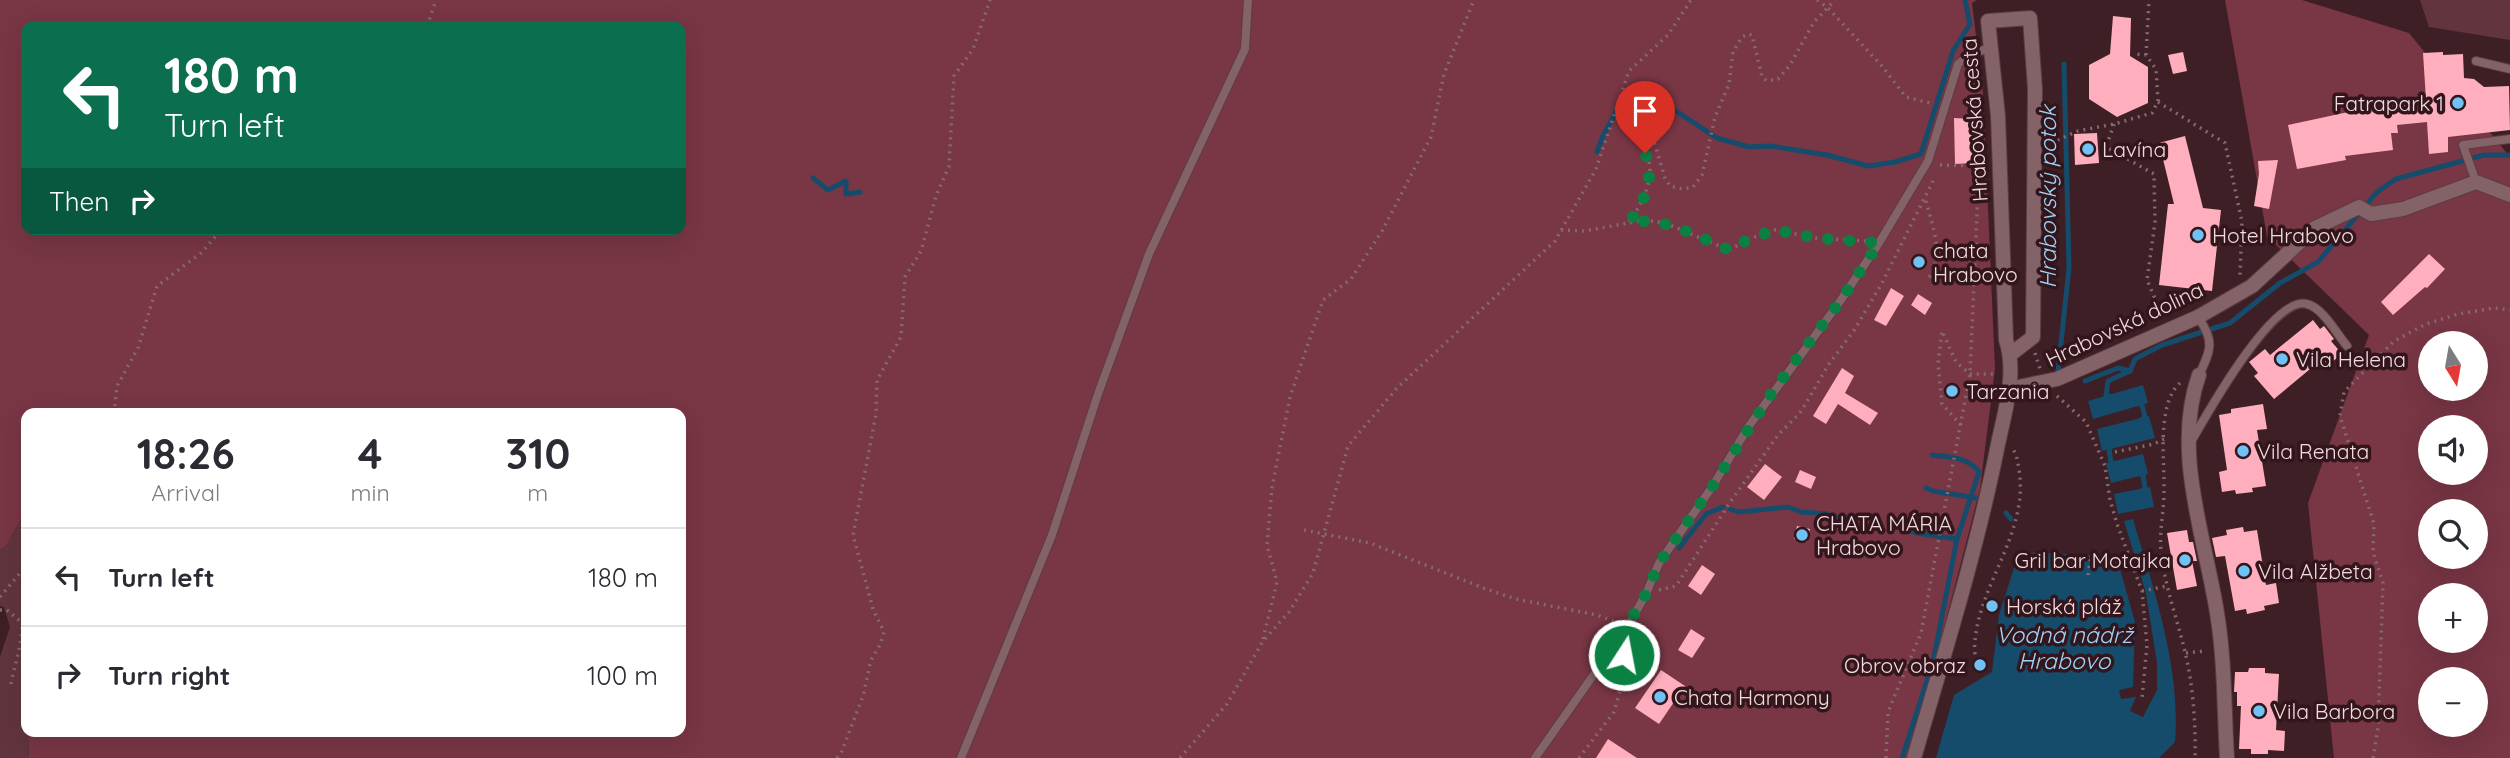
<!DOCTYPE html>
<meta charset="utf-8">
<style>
:root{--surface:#fff;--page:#f7f7f7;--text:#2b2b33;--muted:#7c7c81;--line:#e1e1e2}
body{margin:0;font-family:Quicksand,sans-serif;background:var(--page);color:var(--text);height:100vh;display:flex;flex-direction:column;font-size:26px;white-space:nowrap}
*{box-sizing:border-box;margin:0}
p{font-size:23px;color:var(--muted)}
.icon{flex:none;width:38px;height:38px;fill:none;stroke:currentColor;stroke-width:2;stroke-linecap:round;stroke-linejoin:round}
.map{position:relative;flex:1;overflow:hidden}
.details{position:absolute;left:21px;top:408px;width:665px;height:329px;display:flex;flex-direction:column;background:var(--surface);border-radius:14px;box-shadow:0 7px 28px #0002}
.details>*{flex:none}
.banner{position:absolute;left:21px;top:21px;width:665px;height:214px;border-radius:14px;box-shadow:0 7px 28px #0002;background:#0b6e4f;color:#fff;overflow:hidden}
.needle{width:46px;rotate:169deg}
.tools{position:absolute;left:2418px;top:331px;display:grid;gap:14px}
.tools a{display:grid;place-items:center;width:70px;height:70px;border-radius:50%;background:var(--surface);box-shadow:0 7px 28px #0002;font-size:35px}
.pin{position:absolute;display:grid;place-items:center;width:60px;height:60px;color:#fff;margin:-72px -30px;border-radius:50% 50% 50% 0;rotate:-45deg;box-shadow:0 0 7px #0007}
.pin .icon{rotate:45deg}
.me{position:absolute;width:77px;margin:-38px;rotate:11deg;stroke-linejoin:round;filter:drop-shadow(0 0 5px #0008)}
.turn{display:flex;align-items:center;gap:24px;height:147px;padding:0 28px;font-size:32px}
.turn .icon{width:91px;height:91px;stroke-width:2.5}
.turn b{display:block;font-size:49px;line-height:60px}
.then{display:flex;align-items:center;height:66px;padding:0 28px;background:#0003;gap:14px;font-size:26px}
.eta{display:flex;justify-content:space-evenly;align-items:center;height:119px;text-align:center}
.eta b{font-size:42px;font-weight:700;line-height:49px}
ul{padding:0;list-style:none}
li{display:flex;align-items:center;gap:21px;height:98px;padding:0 28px;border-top:2px solid var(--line)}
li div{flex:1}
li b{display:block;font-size:26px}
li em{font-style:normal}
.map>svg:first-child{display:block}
</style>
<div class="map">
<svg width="2510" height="758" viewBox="0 0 2510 758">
<rect width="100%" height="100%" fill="#3e1f25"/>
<g fill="#62353e">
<polygon points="2420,0 2510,0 2510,40 2429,27"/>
<polygon points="26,511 26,732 28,732 29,758 0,758 0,657 10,627 4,607 0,606 0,550 6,546"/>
</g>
<g fill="#793645" fill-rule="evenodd">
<path d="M0,0H1977L1972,3L1983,93L1995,369L1980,489L1930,682L1906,758H29L28,732H681V413H26V511L6,546L0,550ZM26,26H681V229H26Z"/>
<path d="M2225,0H2302L2409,33L2510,157V758H2334L2308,503L2369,335L2267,236ZM2431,343H2476V388H2431ZM2431,427H2476V472H2431ZM2431,511H2476V556H2431ZM2431,595H2476V640H2431ZM2431,679H2476V724H2431Z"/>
</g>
<g fill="#154c6b">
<polygon points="2143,385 2148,403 2093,419 2088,401"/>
<polygon points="2149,416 2155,438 2102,451 2097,429"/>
<polygon points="2143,454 2148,474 2111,483 2106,463"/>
<polygon points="2150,487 2154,507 2118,514 2114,494"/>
<path d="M2133,519C2154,591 2181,667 2175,742L2159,758H1936L1954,695L1992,672L1999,615L2019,552L2091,555L2118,562L2135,622L2133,687L2119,690L2121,699L2136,697L2130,711L2143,717L2157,690V663L2146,593L2124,521Z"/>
</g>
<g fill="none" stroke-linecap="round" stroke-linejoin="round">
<g stroke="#154c6b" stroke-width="5">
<polyline points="1977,62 1981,86"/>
<polyline points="1597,152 1603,136 1616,112 1644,103 1673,109 1717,138 1749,147 1770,146 1827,155 1868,166 1895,162 1921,154 1953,51 1970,24 1965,0"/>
<polyline points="813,178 828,190 846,181 846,194 860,192"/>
<polyline points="2058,371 2069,268 2064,64"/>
<polyline points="2130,371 2135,359 2162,345 2230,323 2280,283 2318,262 2377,192 2396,179 2484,155 2510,155"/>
<polyline points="2085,381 2118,368 2130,371 2108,381 2106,396 2113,397"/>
<polyline points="2136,403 2142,405 2145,417 2140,421"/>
<polyline points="2114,444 2109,449 2111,462 2116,464"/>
<polyline points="2137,473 2143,475 2145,488 2141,493"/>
<polyline points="1926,488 1933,491 1976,498"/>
<polyline points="1730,509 1739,512 1788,507 1801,512 1828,514 1830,520 1835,516 1838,523 1841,517 1843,522 1848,517"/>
<polyline points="2006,513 2011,519"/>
<polyline points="1891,524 1916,533 1957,539"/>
<polyline points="1679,548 1706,514 1723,507"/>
<path d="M1902,758L1933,662L1957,539L1979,472C1968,457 1949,457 1932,455"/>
</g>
</g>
<g fill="#feaebc">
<polygon points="2113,16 2131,18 2130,56 2148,67 2148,103 2117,117 2089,99 2089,65 2110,54"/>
<polygon points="2183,52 2187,71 2173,74 2168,55"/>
<polygon points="2443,52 2443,55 2463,54 2464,78 2474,79 2484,87 2509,86 2510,130 2448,137 2448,152 2429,154 2427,122 2397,125 2398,133 2391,133 2393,150 2345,156 2346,160 2297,169 2288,125 2353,111 2418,103 2417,100 2426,100 2423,53"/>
<polygon points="1954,118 1973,119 1974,163 1955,164"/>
<polygon points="2097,133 2099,163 2075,165 2074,134"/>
<polygon points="2185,136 2203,208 2221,210 2212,291 2159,285 2168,204 2174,204 2159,143"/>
<polygon points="2278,160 2269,209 2254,206 2259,174 2258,161"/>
<polygon points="2429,254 2445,269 2427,288 2425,287 2393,315 2381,302"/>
<polygon points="1891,288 1904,296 1886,326 1874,320"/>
<polygon points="1918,294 1932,303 1925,315 1911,305"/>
<polygon points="2313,320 2320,329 2324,326 2334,339 2331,341 2342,354 2327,366 2321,360 2274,399 2254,376 2258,373 2249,362 2265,349 2270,355"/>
<polygon points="1842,368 1854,376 1845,393 1878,413 1870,425 1838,404 1826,424 1813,416"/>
<polygon points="2263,404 2267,429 2257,430 2266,486 2252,488 2253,492 2236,494 2235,490 2222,492 2219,472 2227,470 2219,415 2231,413 2231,409"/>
<polygon points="1765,464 1782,477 1764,500 1747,487"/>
<polygon points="1800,470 1816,477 1811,489 1795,482"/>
<polygon points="1797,526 1810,529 1807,542 1794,539"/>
<polygon points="2243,527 2244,532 2257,530 2266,585 2276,583 2279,603 2264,606 2265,610 2247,614 2246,609 2235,611 2225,556 2216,557 2212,538 2227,535 2226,530"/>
<polygon points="2187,530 2189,542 2193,542 2197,561 2192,561 2197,586 2177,590 2167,533"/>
<polygon points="1702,565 1715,574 1701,595 1688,586"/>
<polygon points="1691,629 1705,638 1692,658 1678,650"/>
<polygon points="2249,668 2265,668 2265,673 2279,674 2276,730 2285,731 2284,751 2268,750 2268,754 2251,754 2251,749 2239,749 2241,706 2237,706 2237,692 2234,692 2235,672 2248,672"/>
<polygon points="1661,670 1685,686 1659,724 1635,708"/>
<polygon points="1608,739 1637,758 1596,758"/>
</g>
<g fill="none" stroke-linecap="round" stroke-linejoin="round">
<defs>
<g id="service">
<polyline points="2476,61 2510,69"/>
<polyline points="2476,182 2463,145 2510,139"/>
<path d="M2198,317C2215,341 2211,350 2199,375"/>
<path d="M2192,440C2207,414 2274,294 2307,304C2323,308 2336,333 2347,346"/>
<polyline points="961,758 1052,535 1098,394 1149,254 1245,49 1248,0"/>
<polyline points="1535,758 1628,626 1646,594 1659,563 1712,487 1749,426 1841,300 1879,243 1928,161 1958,64 1973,52 1990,49"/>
</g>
<g id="minor">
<path d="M2199,375C2172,451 2205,537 2217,613C2225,661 2224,710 2227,758"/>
<polyline points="2009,389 2057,379 2198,317 2252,286 2315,228 2359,207 2371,214 2403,209 2476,182 2510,195"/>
<path d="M1914,758C1944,654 1977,550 1998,444C2005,411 2017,373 2006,340L1998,116L1988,21L2030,18L2035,89L2033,337L2011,354"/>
</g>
</defs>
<use href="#service" stroke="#5b3d43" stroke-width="10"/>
<use href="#minor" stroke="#5b3d43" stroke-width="16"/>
<g stroke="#84696e" stroke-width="3.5" stroke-dasharray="2 5" stroke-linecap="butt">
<polyline points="1817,0 1828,8 1881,65 1906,97 1934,104"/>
<polyline points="427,26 436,0"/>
<polyline points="2146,55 2149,0"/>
<polyline points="2158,102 2225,143 2242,222 2240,276"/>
<polyline points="2114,124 2106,147 2154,174 2155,222 2147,280 2163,317"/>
<polyline points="2051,143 2078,131 2114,124 2152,113 2158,101 2156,69 2146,55 2135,54"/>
<polyline points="1940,165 1981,166"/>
<path d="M1926,201C1933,228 1945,256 1928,279"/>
<path d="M1629,222C1640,208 1654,180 1649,162C1647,153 1641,149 1643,140L1649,136L1653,138L1665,178L1670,186L1682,189L1693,187L1702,175L1715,117L1729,84L1733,52L1742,37L1748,34L1752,35L1762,77L1767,81L1778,79L1790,65L1814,22L1835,0"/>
<polyline points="1561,230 1584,231 1645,220 1665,223 1729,250 1749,239 1775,230 1816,238 1866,241"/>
<polyline points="2035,353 2040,369"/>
<path d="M2180,383C2156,404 2165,463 2164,492C2164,512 2159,532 2161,551C2165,588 2178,621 2186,656C2193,686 2196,727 2195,758"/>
<polyline points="2057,396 2086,422 2105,466 2110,500 2117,524 2142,591 2147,645 2142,698"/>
<polyline points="114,413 117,386 138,348 157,286 201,253 222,229"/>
<polyline points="1961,425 1942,404 1938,363 1942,331 1956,362 1970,374 1997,374"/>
<polyline points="2115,452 2154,444 2164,439"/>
<polyline points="1304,530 1370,543 1486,589 1516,599 1597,615 1616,622"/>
<polyline points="2088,575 2091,555"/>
<polyline points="1659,590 1676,586 1731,501 1778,435 1800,413 1829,364 1855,329 1882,283 1935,177"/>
<polyline points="2142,591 2167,586"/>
<polyline points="0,597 26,566"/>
<polyline points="0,610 7,610 26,626"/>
<polyline points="1263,639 1277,582 1267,545 1272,487 1290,397 1323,300 1351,279 1382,231 1431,137 1444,74 1474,0"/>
<polyline points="2186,653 2205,651"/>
<path d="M1976,661C1975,655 1974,647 1975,640C1981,581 2029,531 2019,470C2018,463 2017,456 2013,449"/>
<path d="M11,684C15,663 22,645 22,624"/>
<polyline points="837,758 842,751 863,696 871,660 880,645 884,632 873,609 853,535 876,414 877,380 901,337 905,277 921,251 936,196 949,166 954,76 973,49 990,0"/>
<polyline points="1180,758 1227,704 1263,641 1289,612 1313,573 1348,446 1397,388 1555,241 1596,169 1629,71 1668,35 1691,0"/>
<polyline points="1579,758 1614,712 1623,680 1624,653"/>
<polyline points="1886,758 1888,712 1921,633 1970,374 1979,167"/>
<polyline points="2373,758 2378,728 2383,583 2373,552 2374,524 2340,416 2344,392 2394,341 2426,324 2458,314 2494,308 2510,310"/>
</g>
<use href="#service" stroke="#836268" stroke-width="8"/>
<use href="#minor" stroke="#836268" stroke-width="14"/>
</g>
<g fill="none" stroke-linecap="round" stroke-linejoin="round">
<path stroke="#0b8043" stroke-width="12" stroke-dasharray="0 21.6" d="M1624,655L1625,630L1646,594L1659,563L1712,487L1773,391L1841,300L1879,243L1816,238L1775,230L1749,239L1729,250C1696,236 1665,217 1629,222C1644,204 1656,176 1645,153"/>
</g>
<g fill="#70c1f4" stroke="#33151c" stroke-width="2.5">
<circle cx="2458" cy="103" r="7"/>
<circle cx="2088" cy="149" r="7"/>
<circle cx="2198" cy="235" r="7"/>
<circle cx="1919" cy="262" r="7"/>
<circle cx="2282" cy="359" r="7"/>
<circle cx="1952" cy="391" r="7"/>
<circle cx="2243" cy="451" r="7"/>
<circle cx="1802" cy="535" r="7"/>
<circle cx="2185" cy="560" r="7"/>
<circle cx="2244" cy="571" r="7"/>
<circle cx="1992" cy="606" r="7"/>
<circle cx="1980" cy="665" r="7"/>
<circle cx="1660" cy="697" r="7"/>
<circle cx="2259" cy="711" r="7"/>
</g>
<g text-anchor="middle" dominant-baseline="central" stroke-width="7" stroke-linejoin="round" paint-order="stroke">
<g font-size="21" fill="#f1dbdf" stroke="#33151c" text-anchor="start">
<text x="2444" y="103" text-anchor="end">Fatrapark 1</text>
<text x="2102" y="149">Lavína</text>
<text x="2212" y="235">Hotel Hrabovo</text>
<text x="1933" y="250">chata<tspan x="1933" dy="24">Hrabovo</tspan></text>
<text x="2296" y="359">Vila Helena</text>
<text x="1966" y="391">Tarzania</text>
<text x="2257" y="451">Vila Renata</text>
<text x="1816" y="523">CHATA MÁRIA<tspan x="1816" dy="24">Hrabovo</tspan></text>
<text x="2171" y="560" text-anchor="end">Gril bar Motajka</text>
<text x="2258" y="571">Vila Alžbeta</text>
<text x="2006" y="606">Horská pláž</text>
<text x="1966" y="665" text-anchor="end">Obrov obraz</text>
<text x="1674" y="697">Chata Harmony</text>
<text x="2273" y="711">Vila Barbora</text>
</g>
<g font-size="21" fill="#f1dbdf" stroke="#33151c">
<text transform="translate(1974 120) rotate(-94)">Hrabovská cesta</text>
<text transform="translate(2124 324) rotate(-25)">Hrabovská dolina</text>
</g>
<g font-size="23" font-style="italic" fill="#9dd3f7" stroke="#33151c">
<text transform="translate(2047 197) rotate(-90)">Hrabovský potok</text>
<text x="2064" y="634">Vodná nádrž<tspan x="2064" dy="26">Hrabovo</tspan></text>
</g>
</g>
</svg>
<div class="tools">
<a><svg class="needle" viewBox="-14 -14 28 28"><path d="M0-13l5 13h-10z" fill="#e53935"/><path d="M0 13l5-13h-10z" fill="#7c7c81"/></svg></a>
<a><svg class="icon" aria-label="sound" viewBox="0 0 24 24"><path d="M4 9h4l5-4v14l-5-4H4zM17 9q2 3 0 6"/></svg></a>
<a><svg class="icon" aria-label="search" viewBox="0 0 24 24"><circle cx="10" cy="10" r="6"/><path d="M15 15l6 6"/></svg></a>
<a>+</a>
<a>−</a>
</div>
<div class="pin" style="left:1645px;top:153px;background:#d93025"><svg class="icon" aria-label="arrive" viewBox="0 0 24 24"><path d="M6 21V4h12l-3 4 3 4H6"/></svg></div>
<svg class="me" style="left:1624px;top:655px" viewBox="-20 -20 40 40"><circle r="17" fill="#0b8043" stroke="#fff" stroke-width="3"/><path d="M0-11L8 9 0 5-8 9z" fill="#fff"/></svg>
<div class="banner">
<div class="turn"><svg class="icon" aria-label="left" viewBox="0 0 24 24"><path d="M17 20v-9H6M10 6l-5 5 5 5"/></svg><div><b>180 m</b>Turn left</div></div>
<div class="then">Then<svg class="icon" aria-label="right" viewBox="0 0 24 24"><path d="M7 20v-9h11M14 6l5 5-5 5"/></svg></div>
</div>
<section class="details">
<div class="eta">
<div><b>18:26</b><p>Arrival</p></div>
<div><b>4</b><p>min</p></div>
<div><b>310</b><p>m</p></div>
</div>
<ul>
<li><svg class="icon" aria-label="left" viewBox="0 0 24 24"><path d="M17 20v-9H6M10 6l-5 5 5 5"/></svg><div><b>Turn left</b></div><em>180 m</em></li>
<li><svg class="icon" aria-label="right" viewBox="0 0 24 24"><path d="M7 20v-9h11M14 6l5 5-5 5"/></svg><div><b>Turn right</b></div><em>100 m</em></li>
</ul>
</section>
</div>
